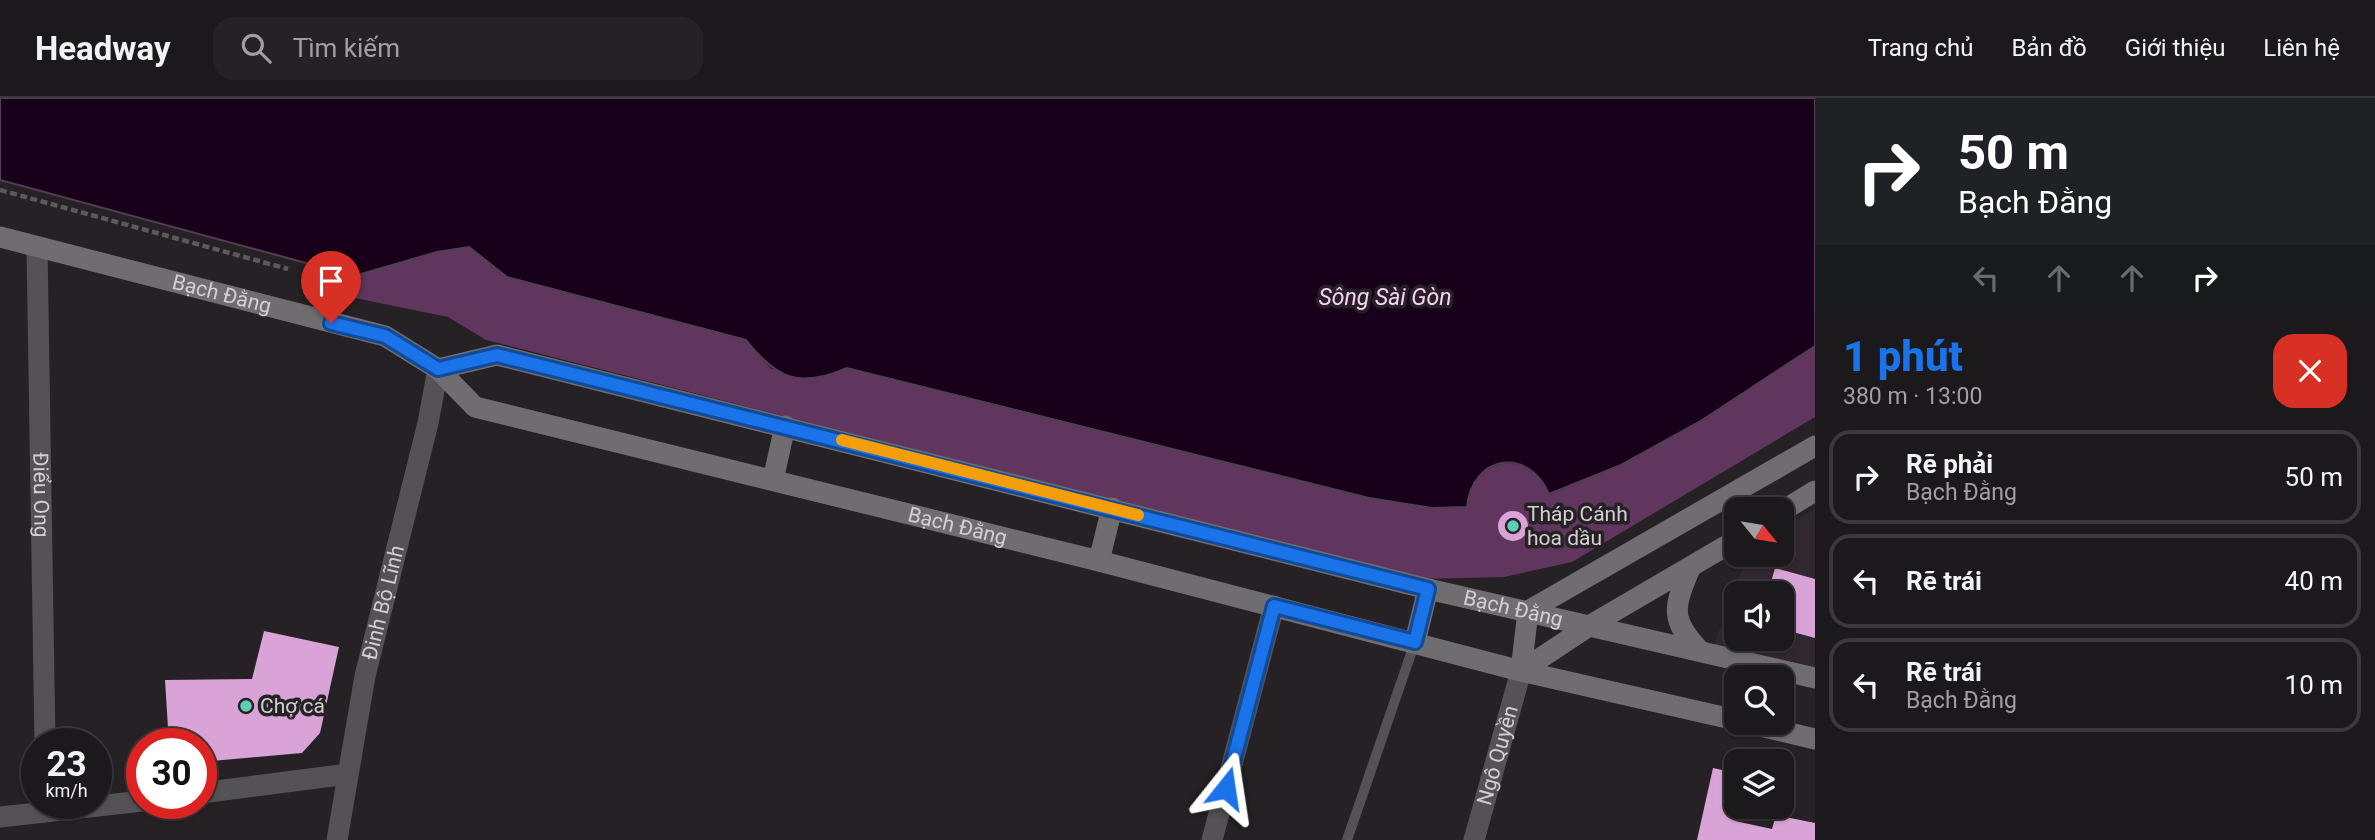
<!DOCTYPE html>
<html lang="vi">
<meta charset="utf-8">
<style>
:root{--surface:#1c191c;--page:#252225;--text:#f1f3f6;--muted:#a0a0a3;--line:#3a383b;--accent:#1a73e8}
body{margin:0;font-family:Roboto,sans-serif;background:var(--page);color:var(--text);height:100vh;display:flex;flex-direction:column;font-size:26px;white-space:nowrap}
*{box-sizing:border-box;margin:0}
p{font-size:23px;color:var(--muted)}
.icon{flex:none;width:38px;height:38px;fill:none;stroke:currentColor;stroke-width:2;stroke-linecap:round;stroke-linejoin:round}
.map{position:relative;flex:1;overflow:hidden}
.panel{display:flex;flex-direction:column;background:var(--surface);width:560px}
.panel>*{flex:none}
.hud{background:#202124;color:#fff;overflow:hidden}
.needle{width:46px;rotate:120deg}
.buttons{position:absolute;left:1724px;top:399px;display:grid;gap:14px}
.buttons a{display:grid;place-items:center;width:70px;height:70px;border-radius:14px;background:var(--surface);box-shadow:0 2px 5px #0004,0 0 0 2px var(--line);font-size:35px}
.speed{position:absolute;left:21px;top:630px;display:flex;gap:14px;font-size:35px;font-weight:700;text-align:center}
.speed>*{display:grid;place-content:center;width:91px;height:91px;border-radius:50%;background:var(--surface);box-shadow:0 2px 5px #0004,0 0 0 2px var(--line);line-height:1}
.speed small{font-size:18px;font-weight:400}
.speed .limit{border:10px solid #d22;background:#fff;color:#111}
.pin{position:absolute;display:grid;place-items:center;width:60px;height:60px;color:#fff;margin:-72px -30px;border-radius:50% 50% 50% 0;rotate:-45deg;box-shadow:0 0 7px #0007}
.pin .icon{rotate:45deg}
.me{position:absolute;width:77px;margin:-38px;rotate:15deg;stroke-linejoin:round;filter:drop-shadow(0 0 5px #0008)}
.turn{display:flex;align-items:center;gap:24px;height:147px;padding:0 28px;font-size:32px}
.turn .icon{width:91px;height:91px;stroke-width:2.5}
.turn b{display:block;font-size:49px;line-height:60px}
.lanes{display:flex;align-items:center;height:66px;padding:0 28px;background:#0003;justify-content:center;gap:35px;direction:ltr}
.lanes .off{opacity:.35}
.round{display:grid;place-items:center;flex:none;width:74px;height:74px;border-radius:21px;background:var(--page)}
.overview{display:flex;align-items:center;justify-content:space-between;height:119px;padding:0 28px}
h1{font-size:42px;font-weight:800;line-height:52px;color:var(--accent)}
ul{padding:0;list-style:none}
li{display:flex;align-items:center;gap:21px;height:94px;margin:0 14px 10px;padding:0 14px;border:4px solid var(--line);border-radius:21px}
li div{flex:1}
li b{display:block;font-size:26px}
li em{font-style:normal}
header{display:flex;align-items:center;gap:42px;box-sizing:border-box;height:98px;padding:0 35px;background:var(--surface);border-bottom:2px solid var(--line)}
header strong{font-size:33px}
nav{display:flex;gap:38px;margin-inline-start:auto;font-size:24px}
.search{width:490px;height:63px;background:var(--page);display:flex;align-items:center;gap:18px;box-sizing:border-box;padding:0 24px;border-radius:21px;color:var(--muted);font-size:26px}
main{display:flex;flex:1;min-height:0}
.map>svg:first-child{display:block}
</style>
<header>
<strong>Headway</strong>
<div class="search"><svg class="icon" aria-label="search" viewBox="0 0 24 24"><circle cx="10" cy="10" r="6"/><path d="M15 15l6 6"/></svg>Tìm kiếm</div>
<nav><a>Trang chủ</a><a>Bản đồ</a><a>Giới thiệu</a><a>Liên hệ</a></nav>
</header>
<main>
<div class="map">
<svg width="1815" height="742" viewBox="0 0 1815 742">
<rect width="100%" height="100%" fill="#252125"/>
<path fill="#30272f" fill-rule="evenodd" d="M1815,411V575L1712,552L1747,457H1782V430ZM1736,495H1782V541H1736Z"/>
<path fill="#60365e" d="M469,149L507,179L746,242L771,271L831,277L847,270L1369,400L1432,410L1468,395C1484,362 1518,355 1543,383L1699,324L1815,248V319L1572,464L1504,479L1423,481L486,242L448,219L350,199L354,178L437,154Z"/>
<path fill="#19001a" stroke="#513e52" stroke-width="2" d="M0,0H1815V248L1699,324L1621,367L1549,396C1528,348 1472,357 1467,409L1432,410L1369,400L847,270C799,291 777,281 746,242L507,179L469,149L437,154L354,178L0,82Z"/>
<g fill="#daa3d7">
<circle cx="1513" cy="428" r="15"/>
<polygon points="1775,470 1815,481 1815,540 1782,531 1782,495 1768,495"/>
<polygon points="264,533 339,549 320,635 302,655 201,664 201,646 169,646 165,582 252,581"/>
<polygon points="1713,670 1736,675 1736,709 1739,709 1735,723 1772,731 1776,717 1815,725 1815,742 1697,742"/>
</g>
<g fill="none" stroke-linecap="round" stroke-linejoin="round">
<polyline stroke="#5c595c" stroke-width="4.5" stroke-dasharray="7 3.5" stroke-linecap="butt" points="0,92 288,171"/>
<polyline stroke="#545254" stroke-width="10" points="1347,742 1415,544"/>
<g stroke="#545254" stroke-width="21">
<path id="s1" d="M37,149L45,646"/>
<polyline points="201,695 348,676"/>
<polyline points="0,719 142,703"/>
<path id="s2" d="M337,742L365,578L428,325L438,271"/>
<polyline points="1212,742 1274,508"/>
<path id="s3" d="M1474,742L1521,573"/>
</g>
<g stroke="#706d70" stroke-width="21">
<path id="s4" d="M0,139L385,238L438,271L475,309L1099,463L1521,573L1736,622"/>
<path id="s5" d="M438,271L497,257L1428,491L1815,580"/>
<polyline points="773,382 785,328"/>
<polyline points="1782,413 1815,393"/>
<polyline points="1099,463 1112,410"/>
<path d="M1690,470C1674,509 1669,521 1700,553"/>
<polyline points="1528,513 1815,348"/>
<polyline points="1415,544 1428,491"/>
<polyline points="1521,573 1589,528 1736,442"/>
<polyline points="1521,573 1528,513"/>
<polyline points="1747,625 1815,641"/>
</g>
</g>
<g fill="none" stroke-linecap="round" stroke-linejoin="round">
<defs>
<polyline id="route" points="331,225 385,238 438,271 497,257 1428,491 1415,544 1274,508 1226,690"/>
</defs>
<use href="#route" stroke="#114b97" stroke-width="18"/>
<use href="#route" stroke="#1a73e8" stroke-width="12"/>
<polyline stroke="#f59e0b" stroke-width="12" points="842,342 1138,417"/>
</g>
<g fill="#5eceb7" stroke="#252125" stroke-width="2.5">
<circle cx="1513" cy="428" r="7"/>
<circle cx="246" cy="608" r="7"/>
</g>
<g text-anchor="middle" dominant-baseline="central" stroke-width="7" stroke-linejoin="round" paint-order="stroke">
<g font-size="21" fill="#d3d0d3" stroke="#252125">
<text stroke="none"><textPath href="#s4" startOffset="229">Bạch Đằng</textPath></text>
<text stroke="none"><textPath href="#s1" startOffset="248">Điểu Ong</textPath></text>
<text stroke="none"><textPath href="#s4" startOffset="1010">Bạch Đằng</textPath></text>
<text stroke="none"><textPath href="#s2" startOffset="242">Đinh Bộ Lĩnh</textPath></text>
<text stroke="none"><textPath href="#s5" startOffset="1108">Bạch Đằng</textPath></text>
<text stroke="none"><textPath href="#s3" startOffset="88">Ngô Quyền</textPath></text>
</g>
<g font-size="21" fill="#d3d0d3" stroke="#252125" text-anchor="start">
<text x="1527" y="416">Tháp Cánh<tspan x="1527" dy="24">hoa dầu</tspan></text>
<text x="260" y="608">Chợ cá</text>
</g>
<g font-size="23" font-style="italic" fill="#fed1fb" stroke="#252125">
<text x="1385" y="199">Sông Sài Gòn</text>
</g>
</g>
</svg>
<div class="buttons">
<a><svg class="needle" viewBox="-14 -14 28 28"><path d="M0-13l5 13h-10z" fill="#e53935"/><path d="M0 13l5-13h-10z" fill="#a0a0a3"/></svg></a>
<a><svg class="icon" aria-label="sound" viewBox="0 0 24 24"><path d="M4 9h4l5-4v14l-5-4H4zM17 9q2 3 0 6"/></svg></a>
<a><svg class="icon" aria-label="search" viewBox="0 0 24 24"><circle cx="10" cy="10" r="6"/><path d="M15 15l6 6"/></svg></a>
<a><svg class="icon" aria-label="layers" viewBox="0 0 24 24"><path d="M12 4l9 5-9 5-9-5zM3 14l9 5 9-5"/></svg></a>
</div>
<div class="speed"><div>23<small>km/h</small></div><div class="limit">30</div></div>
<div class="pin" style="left:331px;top:225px;background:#d93025"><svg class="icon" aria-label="arrive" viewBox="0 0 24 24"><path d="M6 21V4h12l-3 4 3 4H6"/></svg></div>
<svg class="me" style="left:1226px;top:690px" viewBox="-20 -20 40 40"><path d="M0-17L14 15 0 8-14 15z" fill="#1a73e8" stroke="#fff" stroke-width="4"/></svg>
</div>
<section class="panel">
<div class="hud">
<div class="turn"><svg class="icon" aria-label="right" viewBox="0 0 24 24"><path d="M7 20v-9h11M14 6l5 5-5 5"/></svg><div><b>50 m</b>Bạch Đằng</div></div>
<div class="lanes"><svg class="icon off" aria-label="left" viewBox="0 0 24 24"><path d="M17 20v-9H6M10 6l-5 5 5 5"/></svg><svg class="icon off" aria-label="ahead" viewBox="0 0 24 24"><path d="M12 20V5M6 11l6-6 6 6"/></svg><svg class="icon off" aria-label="ahead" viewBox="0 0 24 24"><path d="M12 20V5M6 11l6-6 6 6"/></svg><svg class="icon" aria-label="right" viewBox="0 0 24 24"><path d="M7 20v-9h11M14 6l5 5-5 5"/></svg></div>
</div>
<div class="overview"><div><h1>1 phút</h1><p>380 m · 13:00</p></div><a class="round" style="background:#d93025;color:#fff"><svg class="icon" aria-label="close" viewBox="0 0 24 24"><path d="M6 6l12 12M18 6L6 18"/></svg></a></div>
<ul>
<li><svg class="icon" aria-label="right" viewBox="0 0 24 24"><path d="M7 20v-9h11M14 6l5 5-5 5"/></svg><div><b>Rẽ phải</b><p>Bạch Đằng</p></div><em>50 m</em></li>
<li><svg class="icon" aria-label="left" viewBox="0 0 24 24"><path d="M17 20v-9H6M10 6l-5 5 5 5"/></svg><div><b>Rẽ trái</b></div><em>40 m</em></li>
<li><svg class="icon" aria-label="left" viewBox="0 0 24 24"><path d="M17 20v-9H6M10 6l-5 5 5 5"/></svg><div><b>Rẽ trái</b><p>Bạch Đằng</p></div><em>10 m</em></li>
</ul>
</section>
</main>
